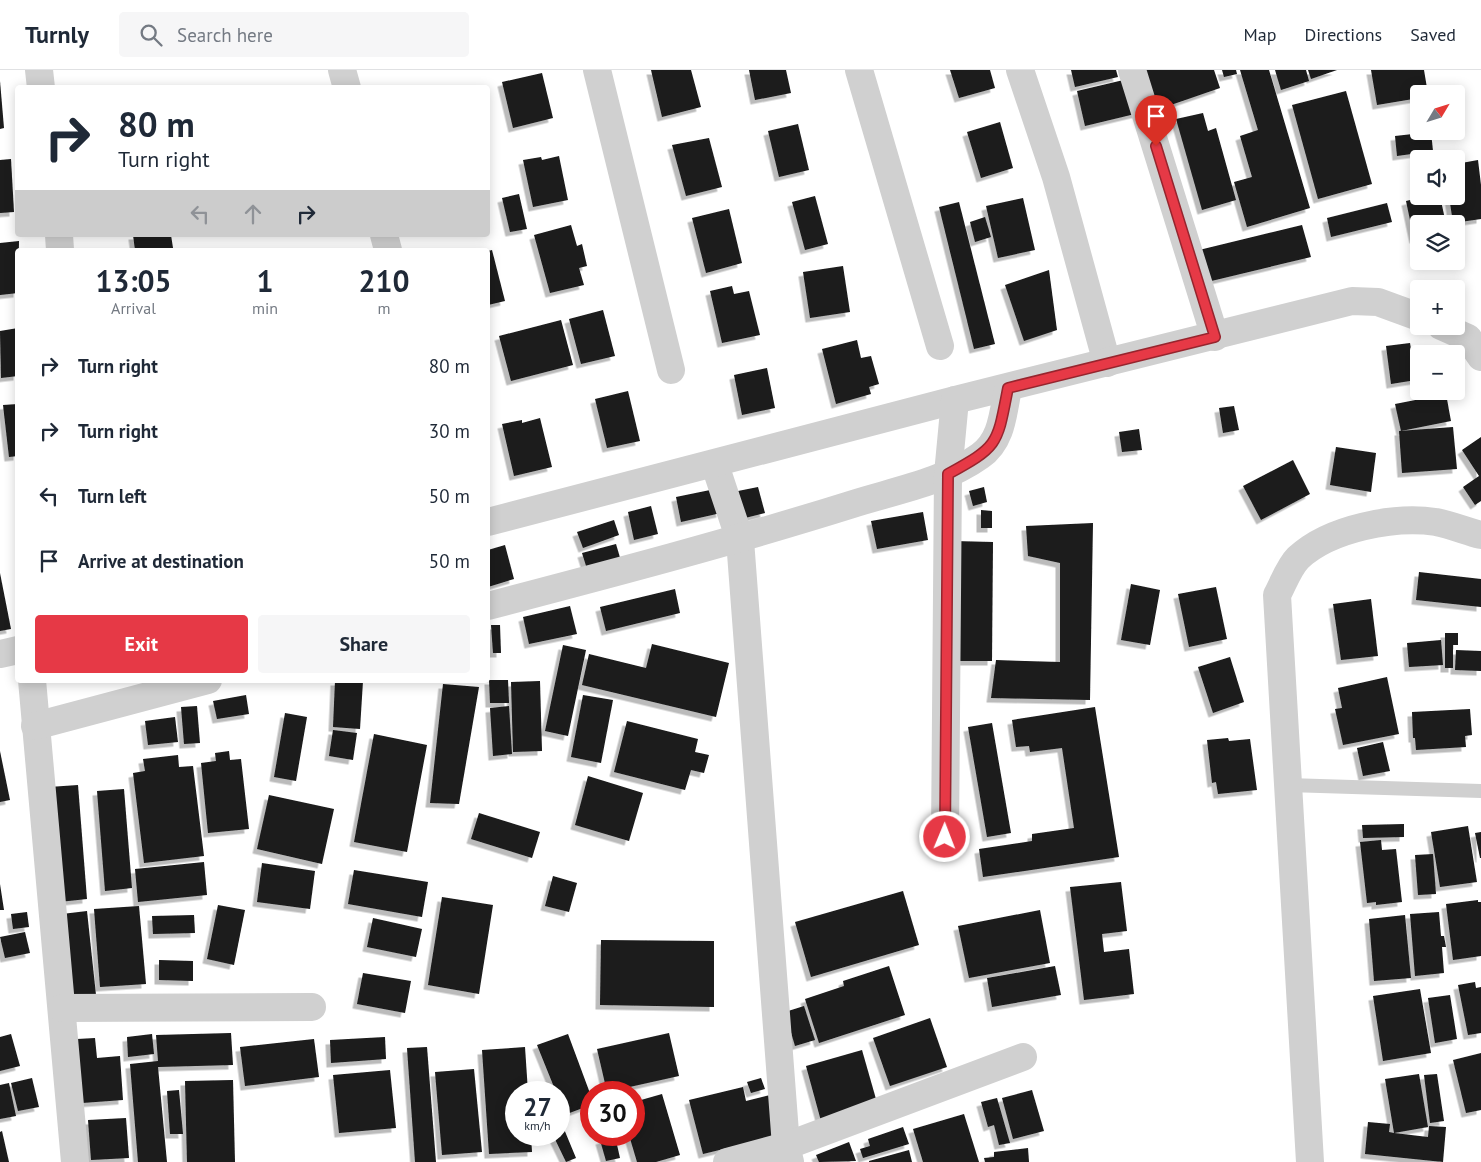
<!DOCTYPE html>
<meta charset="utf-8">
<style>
:root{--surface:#fff;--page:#f6f6f7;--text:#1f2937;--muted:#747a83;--line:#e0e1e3;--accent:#e63946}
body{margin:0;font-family:"PT Sans",sans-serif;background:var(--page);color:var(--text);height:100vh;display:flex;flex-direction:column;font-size:19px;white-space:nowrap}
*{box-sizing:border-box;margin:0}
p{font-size:16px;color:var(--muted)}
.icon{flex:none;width:28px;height:28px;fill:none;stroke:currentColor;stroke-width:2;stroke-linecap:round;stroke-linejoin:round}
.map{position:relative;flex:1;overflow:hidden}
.side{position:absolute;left:15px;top:178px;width:475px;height:435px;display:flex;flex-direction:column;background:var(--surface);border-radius:5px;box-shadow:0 2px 12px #0003}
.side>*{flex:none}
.top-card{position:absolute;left:15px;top:15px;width:475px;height:152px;border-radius:5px;box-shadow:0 2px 12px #0003;background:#fff;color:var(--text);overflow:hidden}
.needle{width:32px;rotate:52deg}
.tools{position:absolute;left:1410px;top:15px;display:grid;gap:10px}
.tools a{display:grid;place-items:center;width:55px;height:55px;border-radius:5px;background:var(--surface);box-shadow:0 2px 12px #0003;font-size:25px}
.speed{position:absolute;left:505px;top:1011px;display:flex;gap:10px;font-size:25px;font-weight:700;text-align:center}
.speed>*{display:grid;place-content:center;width:65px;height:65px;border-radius:50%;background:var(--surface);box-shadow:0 2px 12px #0003;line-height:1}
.speed small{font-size:12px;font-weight:400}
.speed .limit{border:8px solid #d22;background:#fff;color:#111}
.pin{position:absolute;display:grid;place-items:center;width:42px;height:42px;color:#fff;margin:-51px -21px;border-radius:50% 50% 50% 0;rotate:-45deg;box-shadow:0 0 5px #0007}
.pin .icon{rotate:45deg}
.me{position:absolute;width:55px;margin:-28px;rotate:1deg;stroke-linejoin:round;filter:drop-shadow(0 0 4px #0008)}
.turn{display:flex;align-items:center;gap:18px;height:105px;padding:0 20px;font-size:22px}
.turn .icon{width:65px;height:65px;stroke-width:2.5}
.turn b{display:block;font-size:35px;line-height:42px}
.lanes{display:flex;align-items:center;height:48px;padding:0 20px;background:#0003;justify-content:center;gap:25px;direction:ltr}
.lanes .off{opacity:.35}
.eta{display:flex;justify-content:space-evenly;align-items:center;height:85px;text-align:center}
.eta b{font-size:30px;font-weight:700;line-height:35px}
.primary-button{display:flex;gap:10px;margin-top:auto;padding:10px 20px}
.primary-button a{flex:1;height:58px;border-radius:5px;background:var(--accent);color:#fff;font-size:20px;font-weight:700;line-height:58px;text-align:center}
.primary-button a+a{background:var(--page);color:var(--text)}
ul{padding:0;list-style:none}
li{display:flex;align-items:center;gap:15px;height:65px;padding:0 20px}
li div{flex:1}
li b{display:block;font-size:19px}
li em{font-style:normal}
header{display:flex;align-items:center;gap:30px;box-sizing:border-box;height:70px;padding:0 25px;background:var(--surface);border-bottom:1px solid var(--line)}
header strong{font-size:24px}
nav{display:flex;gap:28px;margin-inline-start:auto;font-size:18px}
.search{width:350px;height:45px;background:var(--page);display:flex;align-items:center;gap:12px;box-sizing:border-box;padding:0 18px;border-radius:5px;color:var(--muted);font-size:19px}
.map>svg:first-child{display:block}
</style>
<header>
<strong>Turnly</strong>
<div class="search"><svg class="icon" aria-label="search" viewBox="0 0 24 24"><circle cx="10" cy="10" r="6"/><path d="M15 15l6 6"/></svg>Search here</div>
<nav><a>Map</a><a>Directions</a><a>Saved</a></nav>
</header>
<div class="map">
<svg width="1481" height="1092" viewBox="0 0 1481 1092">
<defs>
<filter id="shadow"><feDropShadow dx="-4.5" dy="4.5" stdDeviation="0" flood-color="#0004"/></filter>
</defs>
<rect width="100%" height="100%" fill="#fff"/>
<g fill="#1a1a1a" filter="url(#shadow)">
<polygon points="651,0 691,0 701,37 662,47"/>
<polygon points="749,0 786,0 791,23 755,30"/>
<polygon points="950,0 990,0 995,18 959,28"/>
<polygon points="1071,0 1116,0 1118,7 1075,17"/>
<polygon points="1135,0 1214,0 1220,18 1165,37 1164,34 1149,40"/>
<polygon points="1222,0 1236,0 1237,4 1224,7"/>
<polygon points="1240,0 1269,0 1310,138 1247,157 1234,112 1252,107 1240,66 1258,60"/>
<polygon points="1275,0 1306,0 1309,11 1281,20"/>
<polygon points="1308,0 1337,0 1311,9"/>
<polygon points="1371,0 1424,0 1428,24 1419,24 1419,28 1377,35"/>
<polygon points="542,3 553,48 513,58 502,12"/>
<polygon points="1132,8 1139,43 1085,56 1077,21"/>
<polygon points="0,11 4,58 0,59"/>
<polygon points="1346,21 1372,114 1318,129 1292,35"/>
<polygon points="1203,43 1208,61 1216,58 1236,130 1202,140 1176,49"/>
<polygon points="1000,52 1013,98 981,108 967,62"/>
<polygon points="798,54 809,100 779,107 768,61"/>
<polygon points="1431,62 1433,81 1397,86 1395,66"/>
<polygon points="709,68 722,117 686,126 672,75"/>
<polygon points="559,86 568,130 533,137 523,90 541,87 542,90"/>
<polygon points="11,89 14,142 0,143 0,90"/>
<polygon points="1478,90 1481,115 1481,149 1453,153 1449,126 1456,126 1456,94"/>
<polygon points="519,124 527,159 510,162 502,128"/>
<polygon points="815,126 828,174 805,180 792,132"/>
<polygon points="1427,126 1440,126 1446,154 1419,154 1419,168 1414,169 1406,131"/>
<polygon points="1023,128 1035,180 998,188 986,136"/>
<polygon points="959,132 995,274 974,279 939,137"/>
<polygon points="1387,133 1392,152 1331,167 1327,148"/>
<polygon points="729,139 742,193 706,203 692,148"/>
<polygon points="985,147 991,167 975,172 970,152"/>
<polygon points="571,155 577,176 582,174 587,196 579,198 584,215 550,223 534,165"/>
<polygon points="1302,155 1311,187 1203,213 1195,181"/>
<polygon points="133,165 171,165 173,178 135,180"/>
<polygon points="19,171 18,223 0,225 0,173"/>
<polygon points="492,180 505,231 488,235 488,181"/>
<polygon points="843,196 850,242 810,248 803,202"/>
<polygon points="1049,200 1057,260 1024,271 1005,215"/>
<polygon points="732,216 734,224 749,221 760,265 722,273 710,221"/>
<polygon points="603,240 615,286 581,294 569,249"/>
<polygon points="561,250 573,295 511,311 499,266"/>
<polygon points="18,258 18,306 1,308 0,261"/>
<polygon points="857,270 861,288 871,286 879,314 869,317 871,324 836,334 822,279"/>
<polygon points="1410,273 1416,310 1391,314 1386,276"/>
<polygon points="767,298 775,338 742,345 734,305"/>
<polygon points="628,321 640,371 607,378 595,329"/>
<polygon points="1446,324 1451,351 1401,361 1395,334"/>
<polygon points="18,334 18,386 9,387 3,335"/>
<polygon points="1234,336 1239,360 1223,363 1219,338"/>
<polygon points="540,348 552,397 514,406 502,354 522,350 522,353"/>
<polygon points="1453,357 1457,399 1402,403 1399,361"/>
<polygon points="1139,359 1142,380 1122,382 1119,362"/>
<polygon points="1481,367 1481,431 1475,435 1463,417 1479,406 1462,380"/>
<polygon points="1336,377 1376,383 1371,422 1330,415"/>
<polygon points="1293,390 1310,424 1261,450 1243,416"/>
<polygon points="758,417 765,443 745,448 738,421"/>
<polygon points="984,417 987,432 973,436 969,421"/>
<polygon points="715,419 721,443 681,452 676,427"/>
<polygon points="651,436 658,464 634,470 628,442"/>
<polygon points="981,440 992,441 992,458 981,458"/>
<polygon points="923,442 928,470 877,479 871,451"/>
<polygon points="614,450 619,465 583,478 577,462"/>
<polygon points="1093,453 1090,630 991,628 996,590 1060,592 1060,493 1028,486 1026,456"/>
<polygon points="954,471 993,472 992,591 953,591"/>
<polygon points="616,474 621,491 587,499 582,483"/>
<polygon points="505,475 514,509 488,517 488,480"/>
<polygon points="1419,502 1481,509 1481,537 1416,530"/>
<polygon points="0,503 11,559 0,561"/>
<polygon points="1131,514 1160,520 1150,575 1121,570"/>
<polygon points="1216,517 1227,569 1189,577 1178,524"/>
<polygon points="675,519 680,543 606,561 600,537"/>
<polygon points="1371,529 1378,586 1341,590 1333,534"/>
<polygon points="570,536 577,564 529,574 523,547"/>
<polygon points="491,555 500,555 501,583 493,583"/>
<polygon points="1445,563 1458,563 1458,575 1453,575 1453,598 1445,598"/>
<polygon points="1441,570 1443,595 1409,597 1407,573"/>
<polygon points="652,574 729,593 716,647 582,615 589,584 646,598"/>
<polygon points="563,575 586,580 568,666 545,661"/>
<polygon points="1456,580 1481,581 1481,601 1455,600"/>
<polygon points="1230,587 1244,632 1213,643 1198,597"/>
<polygon points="1387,607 1399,664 1343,675 1335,639 1342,638 1338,618"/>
<polygon points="489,610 508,610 509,633 490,633"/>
<polygon points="335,611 363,611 360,659 333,657"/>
<polygon points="540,611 542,681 513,682 511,612"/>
<polygon points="443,614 479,617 459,734 430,733"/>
<polygon points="246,625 249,644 217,649 213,631"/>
<polygon points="583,625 613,630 601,693 571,687"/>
<polygon points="197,636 200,673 184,674 181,637"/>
<polygon points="509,636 512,684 493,686 490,638"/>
<polygon points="1095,637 1119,787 983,807 979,779 1032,771 1032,764 1074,758 1062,678 1030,682 1029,676 1016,677 1012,650"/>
<polygon points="1470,639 1472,665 1465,666 1466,677 1416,680 1415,668 1413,668 1412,642"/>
<polygon points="285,643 307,647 296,711 274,707"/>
<polygon points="175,647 178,672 148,675 145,651"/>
<polygon points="627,651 698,669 695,682 709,685 704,703 691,700 685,720 614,702"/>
<polygon points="992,653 1011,763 987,767 968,657"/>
<polygon points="333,660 357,663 353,690 329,686"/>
<polygon points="374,664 427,675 407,782 354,772"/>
<polygon points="1228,668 1229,671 1250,669 1257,720 1218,724 1216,712 1212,713 1207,670"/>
<polygon points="1383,672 1390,701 1363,706 1357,678"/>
<polygon points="0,681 10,730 0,732"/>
<polygon points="229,681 230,690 241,689 249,759 208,763 201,693 216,691 215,683"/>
<polygon points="178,685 179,697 193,696 204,786 144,793 133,703 145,701 143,689"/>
<polygon points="588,706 643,723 629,771 575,755"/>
<polygon points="78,715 87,829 59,832 49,717"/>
<polygon points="124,719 132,818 105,821 97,721"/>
<polygon points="269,725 334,739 322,794 257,779"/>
<polygon points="479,743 540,762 532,788 471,769"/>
<polygon points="1404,754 1404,767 1363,768 1362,755"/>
<polygon points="1468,756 1477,812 1440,817 1431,762"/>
<polygon points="1481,762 1481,788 1480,788 1475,763"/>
<polygon points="1381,770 1382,780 1396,779 1402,832 1376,835 1376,832 1367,833 1360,772"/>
<polygon points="1433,784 1436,824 1418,825 1415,785"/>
<polygon points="204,792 207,825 138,832 135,799"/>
<polygon points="262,793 315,801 310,839 257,832"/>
<polygon points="354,800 428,812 422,847 348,834"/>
<polygon points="553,806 577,813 569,842 545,836"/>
<polygon points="1121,812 1127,861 1102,864 1104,882 1129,879 1134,924 1084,930 1070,817"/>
<polygon points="0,814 4,840 0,840"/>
<polygon points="903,821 919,875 811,907 795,852"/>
<polygon points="442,827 493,835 479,924 428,915"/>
<polygon points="1478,830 1478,832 1481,832 1481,886 1453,890 1446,834"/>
<polygon points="218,835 245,840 234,895 207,889"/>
<polygon points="139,836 146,914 100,917 94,839"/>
<polygon points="1040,840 1050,893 969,908 958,856"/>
<polygon points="87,841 96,925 71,928 62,844"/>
<polygon points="27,842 29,857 13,859 11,844"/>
<polygon points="1439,842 1441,866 1444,866 1446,877 1442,877 1444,903 1415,906 1410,844"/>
<polygon points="194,845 195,863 153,864 152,846"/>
<polygon points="1405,845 1411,908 1374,911 1369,849"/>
<polygon points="373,848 422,859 416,887 367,877"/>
<polygon points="25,862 30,883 5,888 0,867"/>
<polygon points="601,870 714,871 714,937 600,935"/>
<polygon points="159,890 193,891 193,911 159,910"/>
<polygon points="889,896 905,945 819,973 805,929 844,916 843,911"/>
<polygon points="1055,896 1061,925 992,937 987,908"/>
<polygon points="363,903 411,911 405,943 357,934"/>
<polygon points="1475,912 1476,918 1481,917 1481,963 1468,965 1458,915"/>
<polygon points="1420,919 1431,983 1383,991 1373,926"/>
<polygon points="1450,925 1457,969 1435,973 1428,928"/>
<polygon points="804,936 815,970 795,976 785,942"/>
<polygon points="930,948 947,997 890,1016 873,968"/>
<polygon points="231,963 233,995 158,997 167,1092 138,1092 130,994 158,991 156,965"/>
<polygon points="669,963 679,1006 607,1022 597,979"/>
<polygon points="11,964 20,996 0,1001 0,967"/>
<polygon points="152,964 154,984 128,987 127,967"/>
<polygon points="568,964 591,1026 591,1035 564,1045 559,1031 559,1022 556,1022 537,975"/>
<polygon points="385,967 386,989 331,993 330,970"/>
<polygon points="95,968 97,988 120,986 123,1030 82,1033 77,969"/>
<polygon points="314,969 319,1007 245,1016 240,977"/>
<polygon points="427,977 436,1092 415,1092 407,978"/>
<polygon points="525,977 528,1022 516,1022 516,1065 531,1065 532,1082 489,1084 482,980"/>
<polygon points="862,980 878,1036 821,1051 806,996"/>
<polygon points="1481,983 1481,1040 1466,1043 1453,990"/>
<polygon points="474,999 482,1082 442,1085 435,1002"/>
<polygon points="390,1000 396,1058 339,1063 333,1005"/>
<polygon points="1419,1004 1428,1057 1394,1063 1428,1067 1429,1056 1446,1057 1443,1092 1365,1084 1368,1052 1390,1054 1389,1062 1394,1063 1385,1009"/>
<polygon points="1437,1004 1444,1051 1430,1053 1424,1005"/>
<polygon points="32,1008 39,1037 18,1041 11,1013"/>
<polygon points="761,1008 765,1019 751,1023 747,1012"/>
<polygon points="233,1010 235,1092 187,1092 185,1011"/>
<polygon points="9,1013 16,1046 0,1049 0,1015"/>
<polygon points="743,1017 746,1031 770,1025 780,1069 756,1071 703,1084 689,1030"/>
<polygon points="179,1020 183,1064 170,1064 167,1021"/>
<polygon points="1032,1020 1044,1061 1013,1069 1002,1028"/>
<polygon points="662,1024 680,1085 656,1092 637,1092 629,1065 634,1065 634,1032"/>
<polygon points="997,1028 1010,1073 999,1075 994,1055 988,1057 981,1032"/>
<polygon points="964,1044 979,1092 923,1092 913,1059"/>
<polygon points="559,1047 576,1088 566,1092 553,1065 559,1065"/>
<polygon points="126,1048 129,1088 91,1090 88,1050"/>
<polygon points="903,1057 909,1074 863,1088 860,1079 870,1076 868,1069"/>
<polygon points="2,1061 9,1092 0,1092 0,1062"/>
<polygon points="615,1066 620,1088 606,1091 600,1070"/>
<polygon points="849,1072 856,1091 819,1092 816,1085"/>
<polygon points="1028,1078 1029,1092 985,1092 984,1088 994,1087 994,1082"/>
<polygon points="909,1080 912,1092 869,1092 869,1091"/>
</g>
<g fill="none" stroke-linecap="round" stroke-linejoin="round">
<polyline stroke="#d0d0d0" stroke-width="14" points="1288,715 1481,721"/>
<g stroke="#d0d0d0" stroke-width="28">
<polyline points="39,0 41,18"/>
<polyline points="342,0 347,18"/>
<polyline points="597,0 671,300"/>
<polyline points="859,0 940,276"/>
<polyline points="1020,0 1056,107 1107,293"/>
<polyline points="1132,0 1215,267"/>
<polyline points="59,165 60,180"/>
<polyline points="384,165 388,180"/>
<polyline points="1441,256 1468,268 1481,287"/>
<polyline points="715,395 740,470 786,1076 790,1092"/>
<polyline points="488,452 955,330 1352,231 1378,232 1419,247"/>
<path d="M488,536C610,504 732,472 853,434C894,421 944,412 980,386C1002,371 1003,343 1008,318"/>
<polyline points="0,584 18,580"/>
<polyline points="32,610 75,1092"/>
<polyline points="35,656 208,610"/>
<polyline points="945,767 948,404 955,330"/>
<polyline points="62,938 312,937"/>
<polyline points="727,1092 786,1076 1023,987"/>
<path d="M1310,1092L1277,525C1283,514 1289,497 1298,488C1330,458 1394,446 1436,452C1451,455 1466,461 1481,465"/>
</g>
</g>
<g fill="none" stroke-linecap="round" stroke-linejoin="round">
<defs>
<path id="route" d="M945,767L948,404C999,376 997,375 1008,318L1215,267L1156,76"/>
</defs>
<use href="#route" stroke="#96252e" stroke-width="12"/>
<use href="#route" stroke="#e63946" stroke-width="9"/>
</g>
</svg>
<div class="tools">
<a><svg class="needle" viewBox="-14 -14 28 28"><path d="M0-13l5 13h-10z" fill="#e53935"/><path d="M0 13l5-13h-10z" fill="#747a83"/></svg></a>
<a><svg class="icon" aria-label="sound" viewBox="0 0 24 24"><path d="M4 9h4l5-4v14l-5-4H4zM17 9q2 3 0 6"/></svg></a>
<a><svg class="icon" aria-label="layers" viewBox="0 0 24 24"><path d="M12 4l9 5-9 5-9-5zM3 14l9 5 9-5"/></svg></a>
<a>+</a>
<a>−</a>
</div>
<div class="speed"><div>27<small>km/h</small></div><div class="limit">30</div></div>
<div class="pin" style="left:1156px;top:76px;background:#d93025"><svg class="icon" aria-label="arrive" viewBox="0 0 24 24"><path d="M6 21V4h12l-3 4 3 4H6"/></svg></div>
<svg class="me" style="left:945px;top:767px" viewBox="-20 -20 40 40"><circle r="17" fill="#e63946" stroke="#fff" stroke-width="3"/><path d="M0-11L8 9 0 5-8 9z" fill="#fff"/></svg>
<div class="top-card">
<div class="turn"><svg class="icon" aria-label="right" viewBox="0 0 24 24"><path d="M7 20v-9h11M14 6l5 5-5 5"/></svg><div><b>80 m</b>Turn right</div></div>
<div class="lanes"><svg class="icon off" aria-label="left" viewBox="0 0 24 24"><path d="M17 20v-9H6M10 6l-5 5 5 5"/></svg><svg class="icon off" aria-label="ahead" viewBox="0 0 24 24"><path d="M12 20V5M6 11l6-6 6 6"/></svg><svg class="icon" aria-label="right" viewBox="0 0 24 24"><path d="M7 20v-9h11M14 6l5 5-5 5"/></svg></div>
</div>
<section class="side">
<div class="eta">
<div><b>13:05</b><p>Arrival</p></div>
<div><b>1</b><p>min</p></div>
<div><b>210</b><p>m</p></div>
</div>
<ul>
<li><svg class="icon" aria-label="right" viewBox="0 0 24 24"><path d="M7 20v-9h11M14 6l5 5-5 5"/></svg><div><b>Turn right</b></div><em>80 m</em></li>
<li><svg class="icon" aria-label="right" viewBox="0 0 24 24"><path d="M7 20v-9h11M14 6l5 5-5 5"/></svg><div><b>Turn right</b></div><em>30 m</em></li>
<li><svg class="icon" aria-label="left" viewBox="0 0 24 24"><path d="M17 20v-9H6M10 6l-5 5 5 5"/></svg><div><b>Turn left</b></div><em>50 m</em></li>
<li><svg class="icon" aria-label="arrive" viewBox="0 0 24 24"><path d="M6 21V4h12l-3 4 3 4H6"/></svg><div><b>Arrive at destination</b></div><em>50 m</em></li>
</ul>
<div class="primary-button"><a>Exit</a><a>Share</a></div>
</section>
</div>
